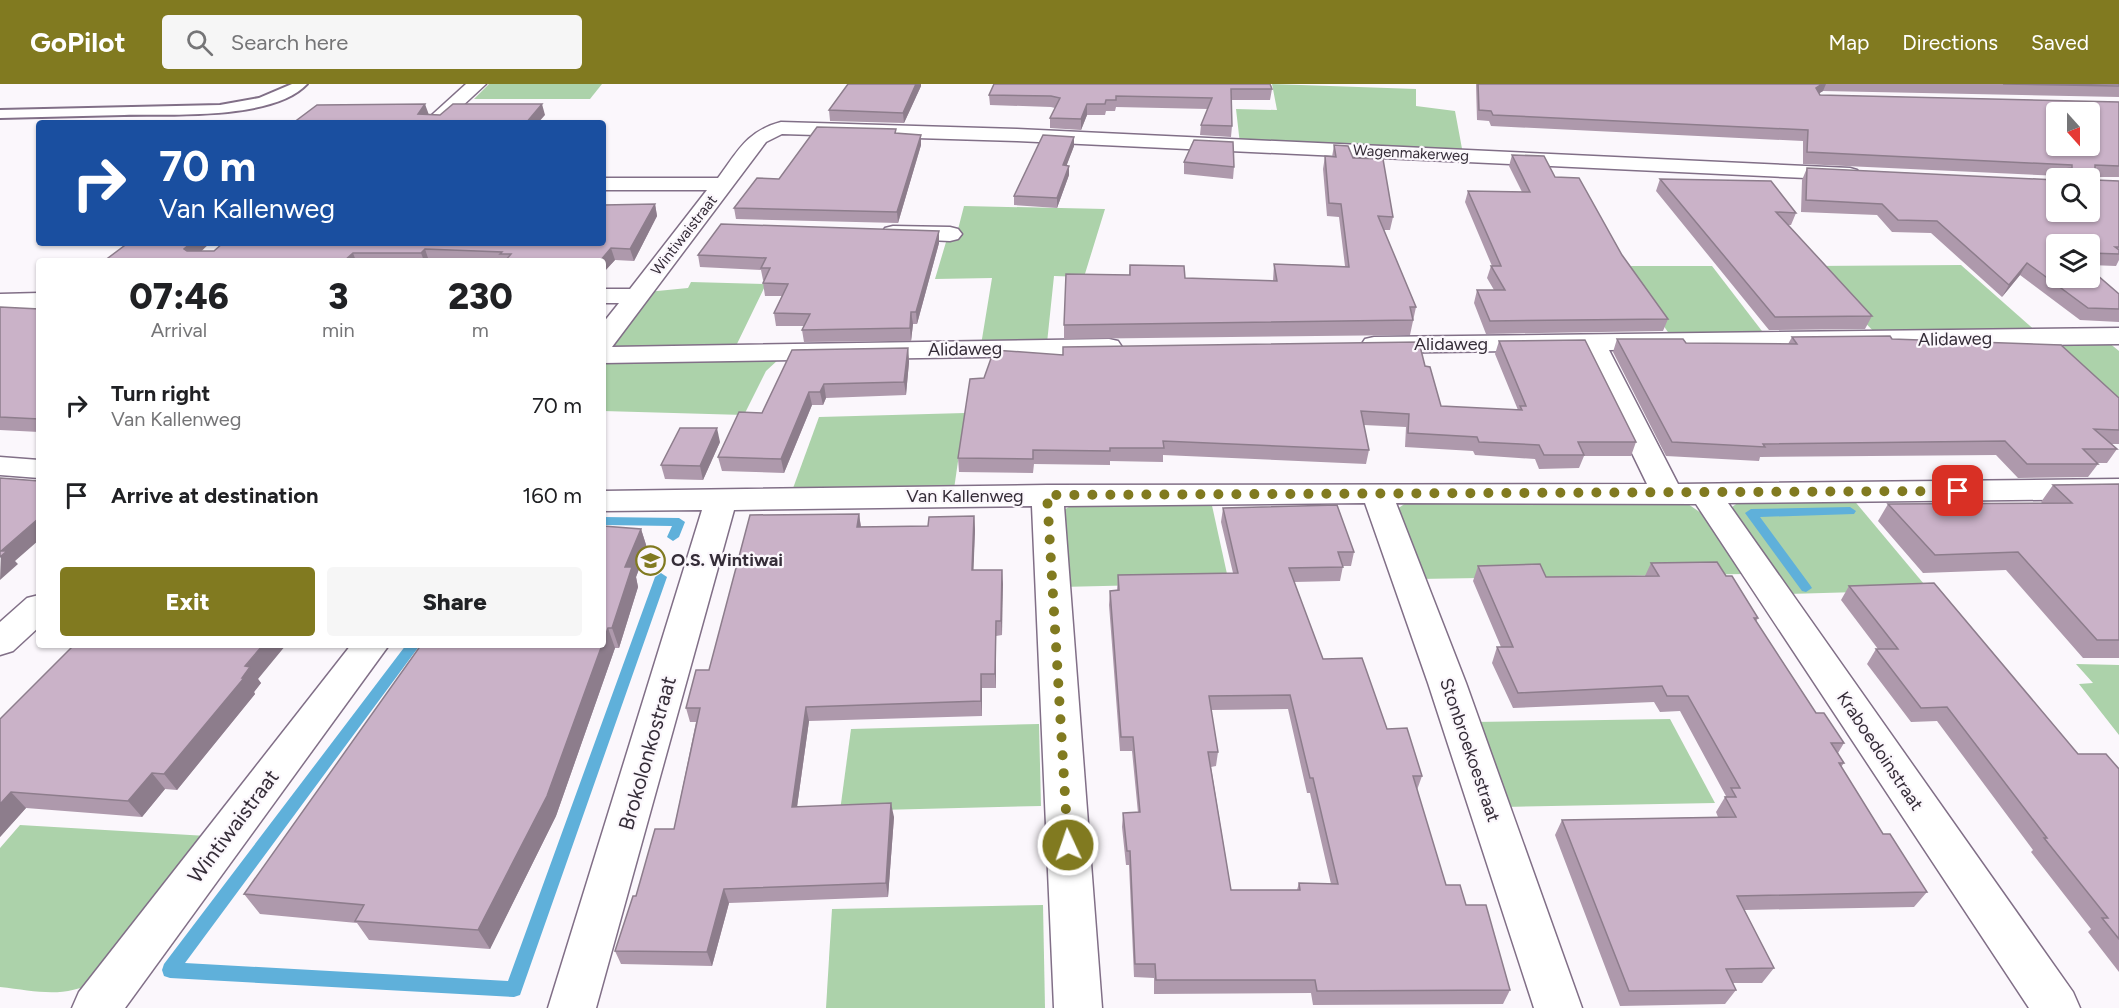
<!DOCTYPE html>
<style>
:root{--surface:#fff;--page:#f6f6f6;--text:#202124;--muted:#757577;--accent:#817a20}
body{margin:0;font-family:Figtree,sans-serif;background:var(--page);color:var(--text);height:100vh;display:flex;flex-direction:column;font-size:22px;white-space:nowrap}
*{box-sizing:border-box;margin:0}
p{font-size:20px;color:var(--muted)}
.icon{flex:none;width:33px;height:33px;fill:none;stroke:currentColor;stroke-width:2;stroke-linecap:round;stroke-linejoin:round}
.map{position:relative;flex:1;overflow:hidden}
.sheet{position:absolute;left:36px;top:174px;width:570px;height:390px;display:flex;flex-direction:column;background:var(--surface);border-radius:6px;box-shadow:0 2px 4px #0004}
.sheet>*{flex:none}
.banner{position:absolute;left:36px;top:36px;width:570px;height:126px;border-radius:6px;box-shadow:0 2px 4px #0004;background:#1a4fa0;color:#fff;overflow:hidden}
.needle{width:39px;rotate:159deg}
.tools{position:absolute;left:2046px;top:18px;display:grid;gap:12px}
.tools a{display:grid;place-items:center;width:54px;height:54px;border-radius:6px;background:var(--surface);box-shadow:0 2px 4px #0004;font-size:30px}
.pin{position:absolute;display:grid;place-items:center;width:51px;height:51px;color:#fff;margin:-26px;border-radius:12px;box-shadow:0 3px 9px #0006}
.me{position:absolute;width:66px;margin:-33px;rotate:357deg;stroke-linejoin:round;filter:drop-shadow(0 0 4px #0008)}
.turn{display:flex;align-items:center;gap:21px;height:126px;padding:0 24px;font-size:27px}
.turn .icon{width:78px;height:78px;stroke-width:2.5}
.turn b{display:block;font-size:42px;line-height:51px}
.eta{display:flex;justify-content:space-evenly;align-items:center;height:102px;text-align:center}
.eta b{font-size:36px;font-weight:800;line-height:42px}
.button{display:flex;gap:12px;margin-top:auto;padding:12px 24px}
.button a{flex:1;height:69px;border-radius:6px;background:var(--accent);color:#fff;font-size:24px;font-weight:800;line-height:69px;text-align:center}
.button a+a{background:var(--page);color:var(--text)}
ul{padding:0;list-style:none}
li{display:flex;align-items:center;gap:18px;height:90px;padding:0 24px}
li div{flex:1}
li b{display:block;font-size:22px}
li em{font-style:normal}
header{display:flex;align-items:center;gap:36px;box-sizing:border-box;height:84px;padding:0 30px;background:var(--accent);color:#fff}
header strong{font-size:28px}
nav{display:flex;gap:33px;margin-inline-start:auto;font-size:21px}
.search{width:420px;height:54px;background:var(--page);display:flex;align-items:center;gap:15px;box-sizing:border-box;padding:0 21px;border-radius:6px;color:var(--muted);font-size:22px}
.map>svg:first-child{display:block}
</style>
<header>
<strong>GoPilot</strong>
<div class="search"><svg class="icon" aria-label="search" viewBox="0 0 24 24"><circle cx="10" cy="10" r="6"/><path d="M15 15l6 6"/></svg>Search here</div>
<nav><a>Map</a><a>Directions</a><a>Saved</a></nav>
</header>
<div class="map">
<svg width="2119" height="924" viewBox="0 0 2119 924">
<rect width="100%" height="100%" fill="#fbf7fc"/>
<g fill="#acd2aa">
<polygon points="489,0 602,0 590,15 474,15"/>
<polygon points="1272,0 1416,5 1416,22 1455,27 1463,70 1240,60 1236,25 1277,26"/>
<polygon points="964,122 1105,125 1084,193 1054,192 1047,259 981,261 992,194 935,195 946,158 955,157"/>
<polygon points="1961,181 2038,249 1877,251 1811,182"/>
<polygon points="1622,182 1712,182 1765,251 1670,251"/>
<polygon points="691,198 766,200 735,264 617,264 613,259 647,208 688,204"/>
<polygon points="2108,258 2119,267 2119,327 2049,260"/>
<polygon points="779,275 766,287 744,331 603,327 603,277"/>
<polygon points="965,329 954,405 792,407 819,333"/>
<polygon points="1852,414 1929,506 1788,510 1735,433 1732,423 1739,418"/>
<polygon points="1211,417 1229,499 1061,503 1062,427 1074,420"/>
<polygon points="1419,417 1685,418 1704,431 1744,490 1418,495 1397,425 1406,419"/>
<polygon points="2076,580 2119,581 2119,651 2079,600 2093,599"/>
<polygon points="1670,635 1715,719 1504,723 1473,638"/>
<polygon points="1039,640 1041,722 840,727 851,645"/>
<path d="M20,741L207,752L97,897C63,915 37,907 0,903V764Z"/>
<polygon points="1043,821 1045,924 826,924 832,825"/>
</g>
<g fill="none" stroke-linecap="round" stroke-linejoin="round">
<g fill="#5fb0da" fill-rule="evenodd">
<polygon points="1850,423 1856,427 1854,430 1760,433 1810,501 1812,504 1806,508 1802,507 1745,429 1751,425"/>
<polygon points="603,433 679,434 685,438 679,453 673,457 667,453 672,442 603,441"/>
<polygon points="661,489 667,493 520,911 514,913 170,894 164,892 162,886 164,880 406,561 420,561 185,879 508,897 655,493"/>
</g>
<defs>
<path id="lane" d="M292,0H307C274,36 170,30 124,31C83,32 41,33 0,34V26L220,21L259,14Z"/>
<g id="street">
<polygon points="466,0 486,0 444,39 423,39"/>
<path d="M781,38L1017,45L1850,84L1857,86L1861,90L1857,94L1850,96L1017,57L782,50L766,58L612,263L1109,255L1118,257L1122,263L1118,269L1109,271L603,279V239L619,219H603V205H630L707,106H603V94H718C738,67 747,47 781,38Z"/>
<polygon points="893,142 950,143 958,145 962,150 958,155 950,157 885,154 882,149 885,144"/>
<polygon points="39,209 39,225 0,226 0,210"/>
<polygon points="2119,244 2119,260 1609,266 1678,400 2119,395 2119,415 1728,419 2073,908 2080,924 2029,924 1696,420 1396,419 1466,599 1582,924 1534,924 1428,599 1365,419 1064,422 1102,924 1054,924 1032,422 734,426 596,924 548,924 702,426 603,427 603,407 1047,401 1647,400 1582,266 1374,269 1365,267 1361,261 1365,255 1374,253"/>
<polygon points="0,373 39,376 39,394 0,391"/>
<polygon points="39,511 39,543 13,567 0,571 0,538 27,514"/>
<polygon points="351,561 389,561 125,924 72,924 79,908"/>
</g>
</defs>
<use href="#lane" stroke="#816f87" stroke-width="4"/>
<use href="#street" stroke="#816f87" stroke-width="3"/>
<use href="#lane" fill="#fff" fill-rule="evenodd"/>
<use href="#street" fill="#fff" fill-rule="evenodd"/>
</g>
<g fill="#ae99ac" fill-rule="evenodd">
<polygon points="994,0 1272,5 1270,16 1231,16 1232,42 1231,53 1200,51 1201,41 1208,25 1116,23 1115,27 1106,27 1105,31 1087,31 1081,46 1050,44 1050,34 1055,24 1051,23 990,21 989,11"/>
<polygon points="1476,0 2119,0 2119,13 1823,7 1819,9 1820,11 2119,18 2119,93 2095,93 2095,96 2119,97 2119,176 2116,182 2090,181 2090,160 2056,160 2119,210 2119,238 2080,236 2020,191 2002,213 1931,149 1892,148 1877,131 1801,128 1802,96 1807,84 2056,96 2090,94 2059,94 2061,92 1803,80 1803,57 1491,42 1489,37 1477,36"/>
<polygon points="921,2 904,39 830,37 829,26"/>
<polygon points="896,49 921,51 921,61 898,139 736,135 734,124 779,95"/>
<polygon points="1074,53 1074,62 1066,82 1069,82 1069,91 1057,124 1014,121 1014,112"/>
<polygon points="1334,61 1353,74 1393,133 1390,146 1383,146 1416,223 1410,251 1064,255 1064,241 1129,191 1130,181 1185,194 1273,197 1274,180 1345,182 1339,133 1327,132 1323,85 1325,72 1332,73"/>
<polygon points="1512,71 1555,93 1622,171 1668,235 1663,247 1486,250 1474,219 1477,206 1494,206 1487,194 1491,182 1492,182 1465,118 1468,107 1522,108 1509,82"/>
<polygon points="1184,78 1234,83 1233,95 1184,90"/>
<polygon points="1660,95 1796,129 1791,141 1788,141 1872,232 1865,245 1769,246 1656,107"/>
<polygon points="655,120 657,132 634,177 615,176 603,189 603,177 104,177 201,167 214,167"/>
<polygon points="939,159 917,240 913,240 911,257 804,258 802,246 804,242 776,242 774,229 782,212 765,212 763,199 764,196 763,196 761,186 700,183 698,171"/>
<polygon points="0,223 39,225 39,348 0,346"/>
<polygon points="1792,253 1892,255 2119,314 2119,360 2111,360 2117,365 2107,379 2097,379 2098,380 2088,393 2018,394 1996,371 1760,373 1759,377 1666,372 1613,268 1617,255 1686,259 1788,260"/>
<polygon points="1499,257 1636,358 1631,372 1584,372 1579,384 1539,385 1535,375 1475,371 1473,367 1405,363 1406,343 1364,341 1369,366 1366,380 1163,371 1163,378 1110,377 1110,381 1034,380 1033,389 959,388 958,374 984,294 1063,271 1425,282 1441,322 1518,326 1495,270"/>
<polygon points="908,264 909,278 906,311 826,314 823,321 812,321 784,389 722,387 718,373 762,329 792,266"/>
<polygon points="720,358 703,396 665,395 661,381"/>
<polygon points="2119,400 2119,574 2083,574 2006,486 1923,489 1878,437 1888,420 2042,419 2041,418 2053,401"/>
<path d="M1223,424L1354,468L1351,482H1343L1340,497L1294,498L1323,575L1387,645L1422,692L1417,706L1446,801L1466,821L1510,906L1503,920L1313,921L1311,909L1154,910V894L1134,893L1129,781H1126L1122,743L1123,729H1138L1132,667H1120L1109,521L1110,507L1117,506L1118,491L1233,489L1221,438ZM1288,625L1307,709H1310L1331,800L1299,799L1297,806H1231L1211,683L1216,682L1218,668L1211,626Z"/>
<polygon points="859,430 861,443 928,442 974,432 975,446 973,486 1002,486 1002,551 996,552 996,604 982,604 982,632 809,637 797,723 894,733 888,813 729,819 712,882 621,880 615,867 636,812 674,745 696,638 690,638 686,624 709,586"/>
<polygon points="641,445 647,464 636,493 638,503 619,564 615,564 556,732 490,865 369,856 357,839 260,830 244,810"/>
<polygon points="1651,479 1726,492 1758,534 1756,538 1816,629 1844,659 1838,669 1844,679 1841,683 1883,750 1927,808 1914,823 1744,826 1774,884 1762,899 1733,899 1736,906 1725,920 1620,922 1555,751 1562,736 1718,733 1716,728 1725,713 1726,712 1680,627 1660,628 1654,618 1513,624 1492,579 1497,563 1501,563 1473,497 1478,482 1546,493 1645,492"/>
<polygon points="1849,502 2078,670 2119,685 2119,888 2088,848 2091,845 2031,768 2033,766 1937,637 1911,638 1867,580 1876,565 1878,565 1841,516"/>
<polygon points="258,595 261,599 254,608 255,610 177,706 165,705 142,733 26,724 0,753 0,635"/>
</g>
<g fill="#8d7d8c">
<polygon points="916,0 921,0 921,2 904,39 903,29"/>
<polygon points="1822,0 1826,0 1823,7 1812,14 1816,4"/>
<polygon points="425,20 429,31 418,30"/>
<polygon points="542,20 545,31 538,39 526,39"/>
<polygon points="1087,20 1087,31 1081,46 1081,35"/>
<polygon points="921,51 921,61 898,139 897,128"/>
<polygon points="1074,53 1074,62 1063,91 1063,81"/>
<polygon points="1069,82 1069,91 1057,124 1057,114"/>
<polygon points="655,120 657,132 634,177 630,165"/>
<polygon points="939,147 939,159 917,240 916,228"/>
<polygon points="191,159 210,159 191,177 184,165"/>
<polygon points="611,164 615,176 603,189 603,177 600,177"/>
<polygon points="425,165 429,177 424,177 421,169"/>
<polygon points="353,169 356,177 344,177"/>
<polygon points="2027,179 2020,191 2002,213 2009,201"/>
<polygon points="911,228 913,240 911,257 910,244"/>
<polygon points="908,264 909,278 906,311 904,298"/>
<polygon points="824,300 826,314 823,321 820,308"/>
<polygon points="809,308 812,321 784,389 781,375"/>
<polygon points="717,344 720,358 703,396 700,382"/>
<polygon points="859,430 861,444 857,443"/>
<polygon points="974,432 975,446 973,500 972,486"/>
<polygon points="39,434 39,456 15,477 18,480 0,496 1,467"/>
<polygon points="641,445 647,464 636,493 638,503 619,564 612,544 625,483"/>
<polygon points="1002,486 1003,500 1002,551 1001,537"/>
<polygon points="996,537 996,604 995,590"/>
<polygon points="608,544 615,564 556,732 490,865 478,846 602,561 603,561 603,558"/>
<polygon points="263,561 286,561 258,595 261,599 254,608 255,610 177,706 164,690 242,594 245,582"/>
<polygon points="981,590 982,604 982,632 981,617"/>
<polygon points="806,623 809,637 795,737 792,723"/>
<polygon points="152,689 165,705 142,733 128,717"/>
<polygon points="11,708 26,724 0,753 0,720"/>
<polygon points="891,719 894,733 888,813 886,799"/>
<polygon points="724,805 729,819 712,882 707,868"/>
</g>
<g fill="#cab2c8" stroke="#8d7d8c" stroke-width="1.5" fill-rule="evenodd">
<polygon points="848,0 916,0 903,29 829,26"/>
<polygon points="994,0 1270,0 1272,5 1231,5 1232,42 1201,41 1212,14 1116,12 1116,16 1106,16 1105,20 1087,20 1081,35 1050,34 1060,14 1051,12 989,11"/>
<path d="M1478,0H1822L1816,4L1820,11L2119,18V82L2095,81V96L2119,97V163H2115L2119,166V170L2090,169V160H2056V194H2090V185L2119,210V225L2088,224L2027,179L2009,201L1937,137L1898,136L1882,120L1806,116L1807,84L2056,96V128H2090V94H2063L2065,85L2072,84V81L1807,68L1808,46L1493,31L1491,27L1479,26ZM2056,28H2090V62H2056Z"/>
<polygon points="2003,0 2119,0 2119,2"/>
<polygon points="425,20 418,30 440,31 453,20 542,20 526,39 293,39 317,21"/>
<polygon points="817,43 896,45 895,49 921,51 897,128 734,124 757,94 779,95"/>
<polygon points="1043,51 1074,53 1063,81 1069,82 1057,114 1014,112"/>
<polygon points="1194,56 1233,58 1234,83 1184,78"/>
<polygon points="1334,61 1348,62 1353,74 1383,75 1393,133 1378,132 1416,223 1410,223 1413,236 1064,241 1066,190 1130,191 1130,181 1184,182 1185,194 1277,197 1274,180 1349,183 1341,120 1329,119 1325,72 1336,73"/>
<polygon points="1512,71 1544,72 1555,93 1579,94 1622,171 1668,235 1490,237 1477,206 1505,206 1491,182 1501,182 1468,107 1530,108"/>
<polygon points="1660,95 1771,97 1796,129 1776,128 1872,232 1775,233"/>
<polygon points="655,120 630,165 611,164 600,177 505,177 511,170 500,170 502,168 425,165 421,169 353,169 344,177 104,177 128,159 191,159 184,165 187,167 214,167 223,159 603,159 603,121"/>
<polygon points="721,140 939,147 916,228 911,228 910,244 802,246 810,230 774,229 788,200 763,199 770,184 761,184 766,174 698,171"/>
<polygon points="0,223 39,225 39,335 0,333"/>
<polygon points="1890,252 1892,255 2061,261 2119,314 2119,346 2094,345 2117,365 2083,365 2098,380 2027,380 2005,357 1763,360 1765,363 1672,358 1617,255 1683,255 1686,259 1797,260 1792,253"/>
<polygon points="1585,256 1636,358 1578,358 1584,371 1544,371 1539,361 1479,358 1477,353 1408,349 1409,330 1361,327 1369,366 1163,357 1164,364 1110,364 1110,367 1033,366 1033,375 958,374 970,295 984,294 994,266 1063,271 1063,263 1419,258 1425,282 1430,283 1441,322 1522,326 1520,322 1526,322 1499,257"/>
<polygon points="908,264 904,298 824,300 820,308 809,308 781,375 718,373 739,328 762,329 792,266"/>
<polygon points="680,344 717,344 700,382 661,381"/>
<polygon points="0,394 39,397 39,434 1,467 7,467 0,473"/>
<polygon points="2119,400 2119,556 2097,556 2018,468 1935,471 1888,420 2072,419 2053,401"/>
<path d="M1337,421L1354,468H1338L1343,483L1289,484L1323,575L1362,574L1387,645L1407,644L1422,692H1413L1446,801H1460L1466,821H1486L1510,906L1317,907L1315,896H1156L1155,880H1135L1130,767H1127L1123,729L1140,728L1133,653H1121L1110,507L1119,506L1118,491L1238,489L1223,424ZM1290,611L1310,694H1313L1338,800L1299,799L1300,806H1231L1208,668H1218L1209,612Z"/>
<polygon points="859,430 857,443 928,442 929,433 974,432 972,486 1002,486 1001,537 996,537 995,590 981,590 981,617 806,623 792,723 891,719 886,799 724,805 707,868 615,867 633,812 636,812 655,745 674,745 700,624 686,624 696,586 709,586 750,431"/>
<polygon points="603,442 641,445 625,483 632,483 612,544 608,544 603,558"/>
<polygon points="1717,478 1726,492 1732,492 1758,534 1754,534 1816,629 1824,629 1844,659 1831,659 1844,679 1839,679 1883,750 1890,750 1927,808 1737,812 1774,884 1726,885 1736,906 1629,907 1562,736 1736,733 1725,713 1736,713 1731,704 1740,704 1688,612 1667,612 1662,602 1518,609 1497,563 1513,563 1478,482 1540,480 1546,493 1659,492 1651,479"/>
<polygon points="1934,499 2078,670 2106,670 2119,685 2119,855 2102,834 2108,834 2044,754 2047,754 1947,623 1921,624 1876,565 1898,565 1849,502"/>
<polygon points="74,561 263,561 245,582 250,583 242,594 244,594 164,690 152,689 128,717 11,708 0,720 0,635"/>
<polygon points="421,561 602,561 547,712 478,846 355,837 364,821 244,810"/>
</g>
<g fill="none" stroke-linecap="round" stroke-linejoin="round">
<polyline stroke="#817a20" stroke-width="10" stroke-dasharray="0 18" points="1068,761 1047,411 1958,407"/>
</g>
<defs>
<symbol id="school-ring" viewBox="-11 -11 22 22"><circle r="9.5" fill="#fbf7fc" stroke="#817a20" stroke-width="1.5"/><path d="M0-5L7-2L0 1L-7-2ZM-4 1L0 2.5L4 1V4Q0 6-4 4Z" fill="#817a20"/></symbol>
</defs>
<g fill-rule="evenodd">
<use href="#school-ring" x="634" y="460" width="33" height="33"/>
</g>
<g text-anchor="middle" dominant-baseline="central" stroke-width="4.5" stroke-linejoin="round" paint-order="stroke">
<g font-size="15" fill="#352d38" stroke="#fbf7fc">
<text transform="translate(1411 69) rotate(3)">Wagenmakerweg</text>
<text transform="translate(684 151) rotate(-52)">Wintiwaistraat</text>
</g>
<g font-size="18" fill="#352d38" stroke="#fbf7fc">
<text transform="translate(1955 255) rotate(-1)">Alidaweg</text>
<text x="1451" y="260">Alidaweg</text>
<text transform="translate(965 265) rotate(-1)">Alidaweg</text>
<text x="965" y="412">Van Kallenweg</text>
<text transform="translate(1470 666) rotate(71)">Stonbroekoestraat</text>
<text transform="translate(1880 667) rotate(56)">Kraboedoinstraat</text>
</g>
<g font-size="18" font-weight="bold" fill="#352d38" stroke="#fbf7fc" text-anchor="start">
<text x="671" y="476">O.S. Wintiwai</text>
</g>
<g font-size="21" fill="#352d38" stroke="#fbf7fc">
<text transform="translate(647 669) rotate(-74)">Brokolonkostraat</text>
<text transform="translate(233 742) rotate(-53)">Wintiwaistraat</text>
</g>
</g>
</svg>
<div class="tools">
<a><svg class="needle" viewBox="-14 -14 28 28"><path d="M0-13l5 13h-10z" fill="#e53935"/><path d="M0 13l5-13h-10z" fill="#757577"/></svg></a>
<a><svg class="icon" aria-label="search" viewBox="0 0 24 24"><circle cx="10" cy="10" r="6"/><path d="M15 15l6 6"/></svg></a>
<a><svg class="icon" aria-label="layers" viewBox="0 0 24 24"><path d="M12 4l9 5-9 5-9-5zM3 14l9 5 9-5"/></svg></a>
</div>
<div class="pin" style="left:1958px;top:407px;background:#d93025"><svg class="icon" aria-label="arrive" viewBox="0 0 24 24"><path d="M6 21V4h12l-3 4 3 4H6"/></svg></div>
<svg class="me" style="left:1068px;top:761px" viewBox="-20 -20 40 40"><circle r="17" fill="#817a20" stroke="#fff" stroke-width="3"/><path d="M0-11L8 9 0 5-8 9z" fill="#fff"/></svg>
<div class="banner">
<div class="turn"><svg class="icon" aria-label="right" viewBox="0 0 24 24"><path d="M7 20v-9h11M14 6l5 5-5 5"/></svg><div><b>70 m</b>Van Kallenweg</div></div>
</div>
<section class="sheet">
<div class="eta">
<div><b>07:46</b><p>Arrival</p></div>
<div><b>3</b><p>min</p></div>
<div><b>230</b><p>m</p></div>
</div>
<ul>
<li><svg class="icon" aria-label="right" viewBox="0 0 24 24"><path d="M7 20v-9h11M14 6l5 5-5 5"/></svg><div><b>Turn right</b><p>Van Kallenweg</p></div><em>70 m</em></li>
<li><svg class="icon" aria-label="arrive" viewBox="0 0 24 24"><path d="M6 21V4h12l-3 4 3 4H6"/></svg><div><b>Arrive at destination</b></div><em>160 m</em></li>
</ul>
<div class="button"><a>Exit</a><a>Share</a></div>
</section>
</div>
